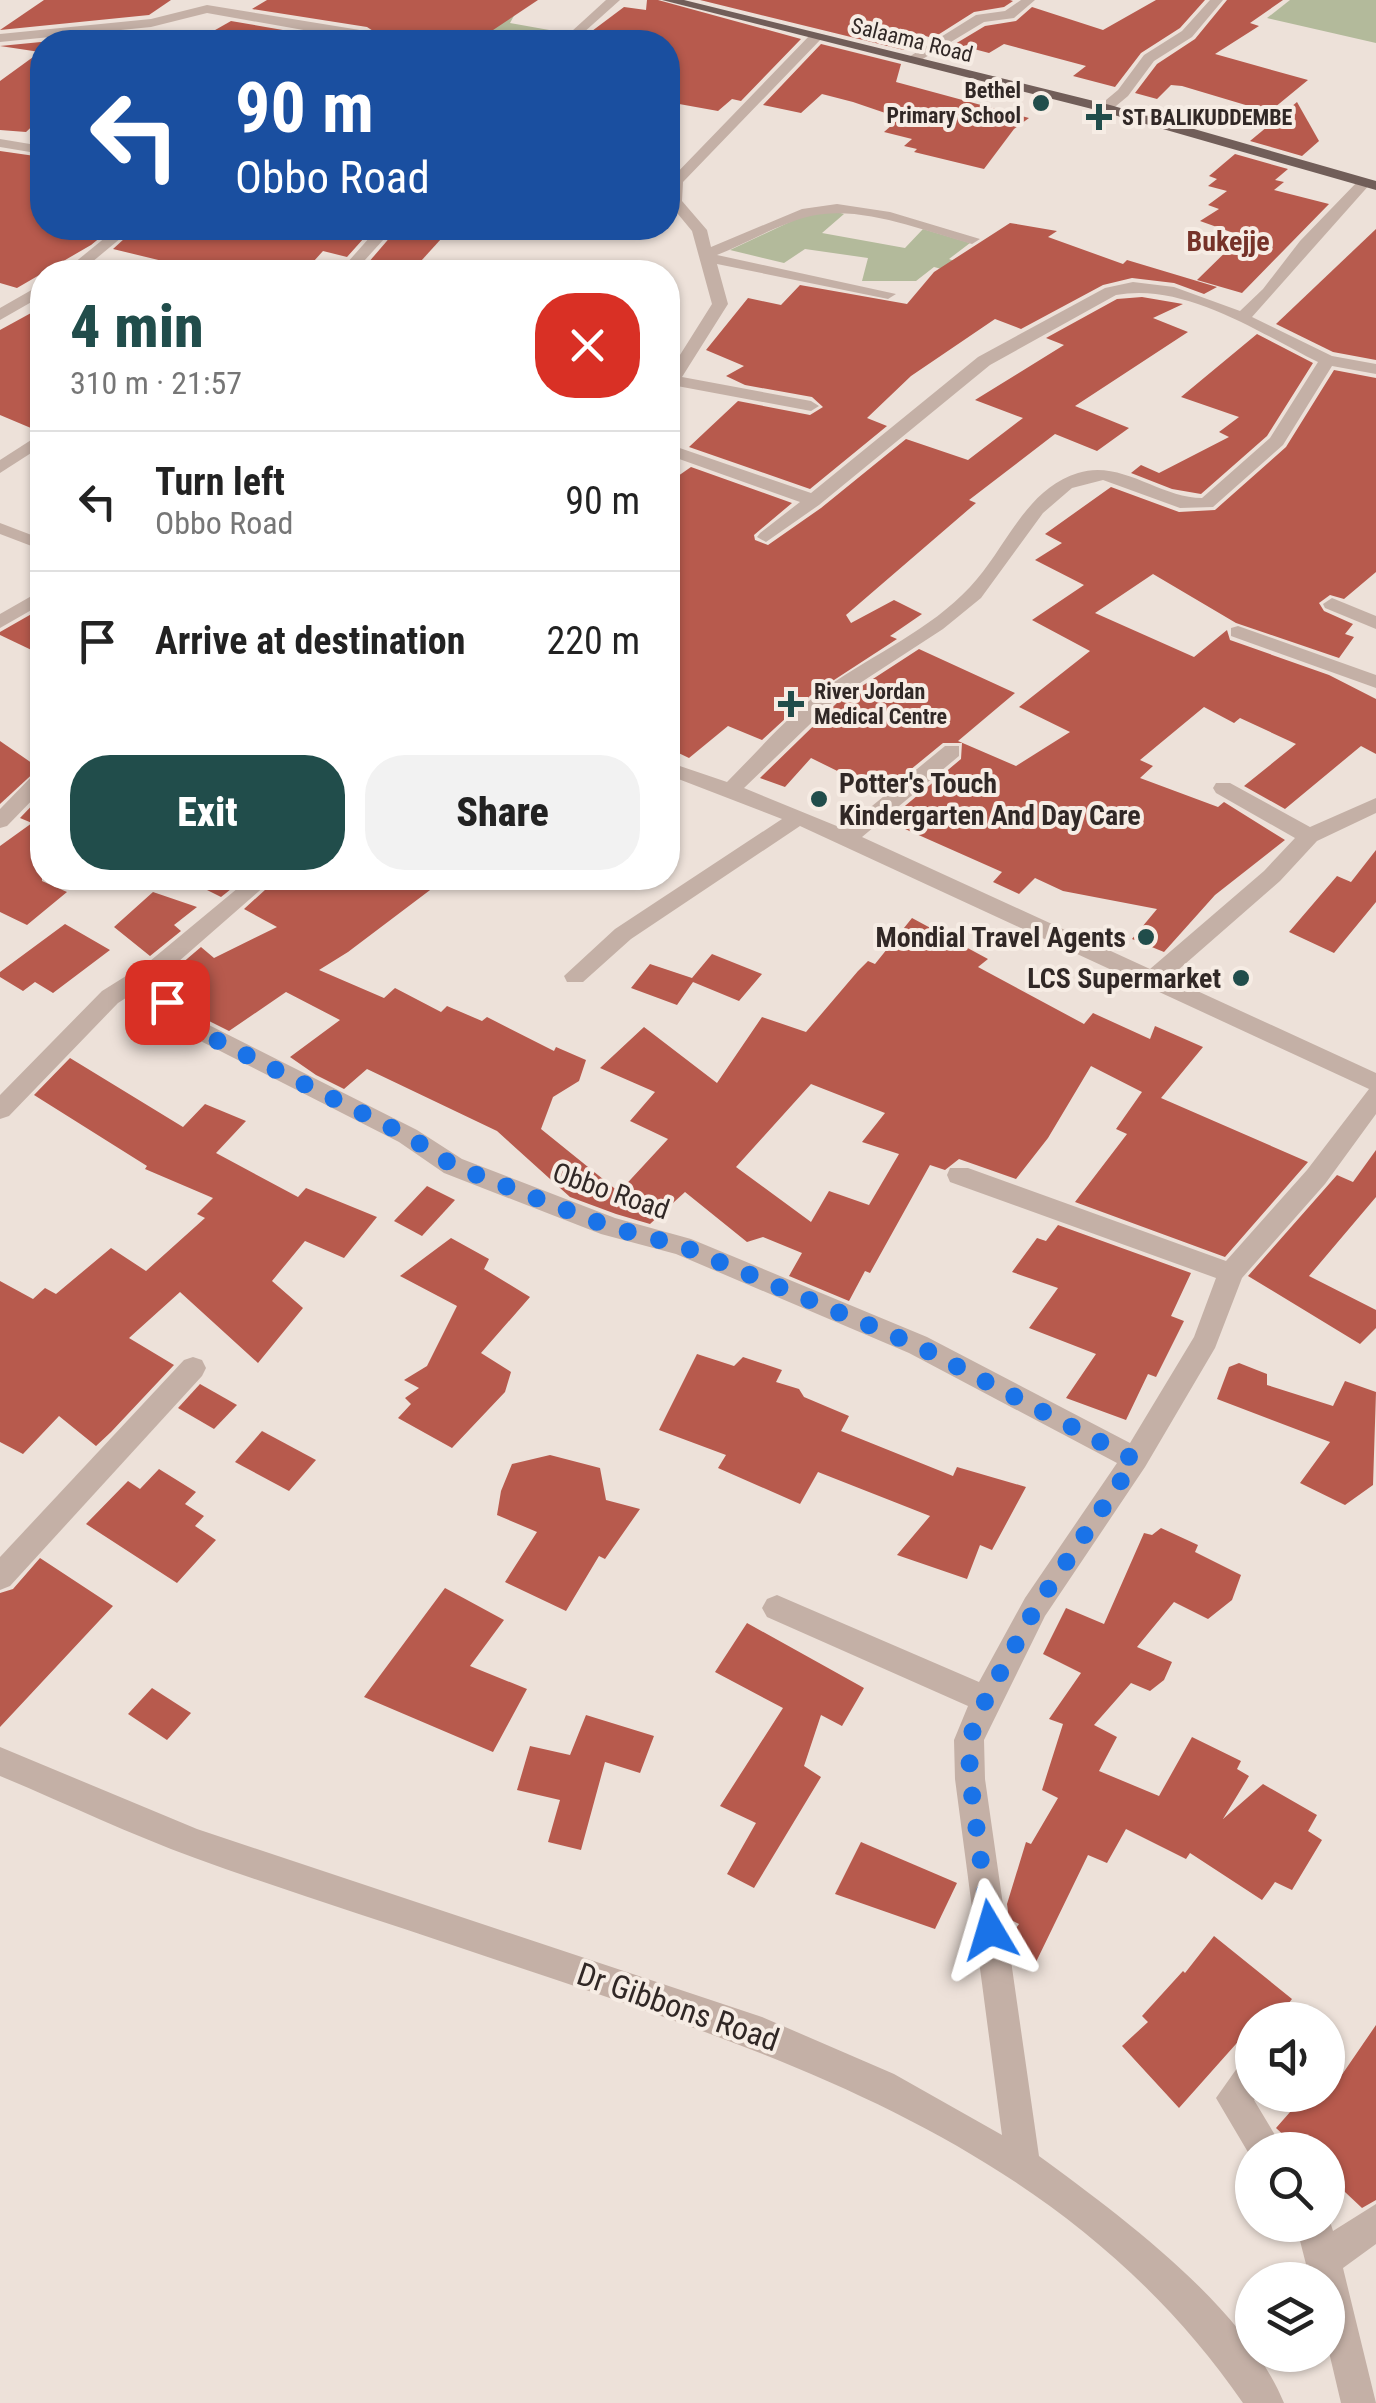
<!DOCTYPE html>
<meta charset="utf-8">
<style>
:root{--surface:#fff;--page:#f2f2f2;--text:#222;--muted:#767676;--line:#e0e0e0;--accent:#214d4b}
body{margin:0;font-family:"Roboto Condensed",sans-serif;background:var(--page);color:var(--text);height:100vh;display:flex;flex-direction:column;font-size:38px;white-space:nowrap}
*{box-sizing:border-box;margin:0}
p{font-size:32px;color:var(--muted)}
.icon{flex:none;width:55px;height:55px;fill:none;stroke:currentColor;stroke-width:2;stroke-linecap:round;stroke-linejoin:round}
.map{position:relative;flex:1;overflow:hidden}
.sheet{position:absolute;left:30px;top:260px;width:650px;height:630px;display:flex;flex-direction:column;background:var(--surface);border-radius:40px;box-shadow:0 2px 8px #0004}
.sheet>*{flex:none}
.banner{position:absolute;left:30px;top:30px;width:650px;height:210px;border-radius:40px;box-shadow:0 2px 8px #0004;background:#1a4fa0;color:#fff;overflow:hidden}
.fabs{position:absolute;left:1235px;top:2002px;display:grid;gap:20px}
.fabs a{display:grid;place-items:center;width:110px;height:110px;border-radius:50%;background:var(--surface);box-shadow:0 2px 8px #0004;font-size:50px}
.pin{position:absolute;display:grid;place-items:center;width:85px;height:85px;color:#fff;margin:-42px;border-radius:20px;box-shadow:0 5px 15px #0006}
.me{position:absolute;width:110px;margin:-55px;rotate:353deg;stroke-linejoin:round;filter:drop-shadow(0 0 8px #0008)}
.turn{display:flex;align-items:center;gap:35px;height:210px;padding:0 40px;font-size:45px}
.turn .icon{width:130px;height:130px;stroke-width:2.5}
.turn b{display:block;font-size:70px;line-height:85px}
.round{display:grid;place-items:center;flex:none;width:105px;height:105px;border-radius:40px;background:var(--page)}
.headline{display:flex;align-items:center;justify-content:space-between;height:170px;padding:0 40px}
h1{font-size:60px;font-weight:800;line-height:75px;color:var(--accent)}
.primary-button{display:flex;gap:20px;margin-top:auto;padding:20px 40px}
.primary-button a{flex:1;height:115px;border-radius:40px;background:var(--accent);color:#fff;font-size:40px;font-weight:800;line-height:115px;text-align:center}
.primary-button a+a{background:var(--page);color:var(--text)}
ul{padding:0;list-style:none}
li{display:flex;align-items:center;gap:30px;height:140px;padding:0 40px;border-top:2px solid var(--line)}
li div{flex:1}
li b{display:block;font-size:38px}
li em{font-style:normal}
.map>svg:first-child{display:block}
</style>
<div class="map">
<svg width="1376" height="2403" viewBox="0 0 1376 2403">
<rect width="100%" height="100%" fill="#ede1d9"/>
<g fill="#b3ba9b">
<polygon points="1290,0 1376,0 1376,43 1267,18"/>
<path d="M516,12L510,23L566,33C531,57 491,34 459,15Z"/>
<polygon points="834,211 844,214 822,233 905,248 923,229 970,243 949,259 965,265 953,272 934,267 916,281 862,281 868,258 805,249 784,263 730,250 809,213"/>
</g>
<g fill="#b75a4d" fill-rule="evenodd">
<polygon points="44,0 171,0 149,15 0,30"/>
<polygon points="267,0 538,0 475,42 390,42 367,27 252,9"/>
<polygon points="647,0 658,0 801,39 741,101 732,99 718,111 668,102 668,42 585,42 594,35 588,34 624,7 646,10"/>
<polygon points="700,0 1010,0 1013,1 1004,7 974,12 933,38 910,32 904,50"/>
<polygon points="1156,0 1205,0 1180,28 1141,53 1115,87 1073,76 1086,66 1004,44 989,53 955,44 985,26 1016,21 1032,7 1103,30"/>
<polygon points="1227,0 1283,0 1250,23 1259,26 1215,54 1308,80 1269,112 1182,86 1171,85 1157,99 1135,93 1157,64 1195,39"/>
<polygon points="231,21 352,42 194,42"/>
<polygon points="123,34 109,42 42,42 42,117 26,132 0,130 0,81 40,52 0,46"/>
<polygon points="821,44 901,64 896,82 1029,118 1014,129 984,169 914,152 917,149 904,146 912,139 884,132 900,118 853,102 822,94 801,113 763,105"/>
<polygon points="1297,102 1319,141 1302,156 1250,141"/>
<polygon points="0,151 42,157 42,228 112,228 91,245 17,288 0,283"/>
<polygon points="1235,154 1288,169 1275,180 1284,182 1274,190 1329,204 1242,293 1197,280 1242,236 1200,221 1219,209 1208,205 1227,191 1208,186 1217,179 1209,176"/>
<polygon points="1010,223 1057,231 1048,237 1123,264 1127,260 1217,287 1204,294 1174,283 1132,278 1103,285 1021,329 995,319 911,376 867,418 887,426 810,489 689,447 738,401 810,415 823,407 812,397 745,385 726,376 744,366 706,350 748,298 781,305 800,285 907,304 934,272"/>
<polygon points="136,228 373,228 347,257 323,251 304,272 208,272 113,249"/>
<polygon points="398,228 451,228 411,272 368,263"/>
<polygon points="1376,229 1376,360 1333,352 1276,324"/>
<polygon points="1142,297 1183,304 1153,318 1188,332 1075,406 1129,428 1097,451 1055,434 969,500 976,503 846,615 851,623 894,600 922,614 890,636 897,639 811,695 762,740 728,726 689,758 668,748 668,483 691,467 792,503 754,535 755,540 768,545 821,508 906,439 968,460 1023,418 975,400 1064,345 1046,338 1117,299"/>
<polygon points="42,307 42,429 38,431 0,415 0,330"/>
<polygon points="1257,334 1313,363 1267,436 1201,494 1172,489 1131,473 1141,465 1159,473 1229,437 1219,432 1239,417 1181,397"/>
<polygon points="1334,370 1376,378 1376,572 1344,599 1330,595 1319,603 1324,611 1353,624 1345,634 1354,637 1339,658 1236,623 1153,574 1095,613 1194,657 1227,630 1230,640 1329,675 1376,699 1376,754 1361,746 1285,809 1244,786 1296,744 1240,718 1234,723 1204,707 1140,760 1153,766 1140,778 1218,807 1224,802 1285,840 1215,895 1164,952 1132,939 1157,909 1063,891 1035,878 1019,894 993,882 1002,872 887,821 961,759 962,743 943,743 882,793 811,758 785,787 760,778 839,701 919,649 1015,693 958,741 1016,766 1070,732 1019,707 1090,651 1032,620 1084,585 1035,560 1062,543 1045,534 1111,487 1179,512 1215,510 1286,447"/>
<polygon points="42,608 42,655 0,635 0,632"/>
<polygon points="0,741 39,768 0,804"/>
<polygon points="42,795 42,881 67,892 27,925 0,912 0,846 32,823 20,818"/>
<polygon points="1376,850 1376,902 1334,953 1289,932 1337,876 1351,882"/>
<polygon points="183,878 245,878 221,897"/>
<path d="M278,878H446L348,952L319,970L384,998L395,988L441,1012L447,1006L482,1021L487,1017L554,1051L556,1047L586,1060L579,1081L553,1097L541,1129L619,1192L668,1139L630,1121L655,1092L600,1068L644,1027L717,1083L762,1017L806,1032L858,971L868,961L875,964L912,918L988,959L978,967L1084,1024L1093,1013L1150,1039L1155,1026L1203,1047L1161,1098L1308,1162L1225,1257L1075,1202L1127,1134L1116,1129L1142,1092L1091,1066L1048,1138L1016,1179L959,1159L945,1170L930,1165L870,1273L865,1271L849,1301L789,1276L802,1253L763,1237L747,1242L685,1192L650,1224L616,1214L570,1197L497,1131L367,1069L344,1089L316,1075L290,1057L340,1020L286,992L229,1031L193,1013L190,1009L205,1000L176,976L174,970L201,947L214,958L277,927L244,909ZM811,1084L885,1113L862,1142L899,1154L869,1205L829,1191L811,1222L736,1167Z"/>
<polygon points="153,892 197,907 174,925 181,931 150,956 114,927"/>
<polygon points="65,924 110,950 53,993 35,982 23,991 0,977 0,972"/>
<polygon points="712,954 762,974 739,1001 693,982 677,1005 631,988 650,964 692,978"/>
<polygon points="70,1058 183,1127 205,1104 246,1121 216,1153 298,1197 306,1188 377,1217 344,1258 305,1241 272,1281 303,1308 258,1363 180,1292 129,1338 174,1365 111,1432 96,1446 59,1416 23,1454 0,1442 0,1281 33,1299 45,1288 56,1294 111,1248 146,1271 205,1218 197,1214 213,1198 145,1169 147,1166 34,1095"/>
<polygon points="1376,1150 1376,1197 1309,1276 1376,1310 1376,1328 1360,1344 1248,1276 1337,1175 1353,1182"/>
<polygon points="427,1186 455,1200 422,1236 394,1221"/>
<polygon points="1058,1225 1191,1273 1171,1316 1184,1321 1156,1377 1148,1374 1126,1420 1066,1398 1096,1354 1029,1328 1058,1288 1012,1272 1037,1238 1046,1241"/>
<polygon points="451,1238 489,1259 484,1269 530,1297 481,1353 511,1372 505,1392 452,1448 398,1418 411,1404 405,1398 419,1388 404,1380 427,1366 457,1306 400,1276"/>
<polygon points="697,1354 734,1366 743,1357 782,1370 776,1382 799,1389 804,1397 849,1416 841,1431 953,1476 957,1467 1026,1487 992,1550 980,1545 967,1579 897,1555 930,1516 818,1472 800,1504 718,1468 726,1455 659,1430"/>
<polygon points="1239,1363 1267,1374 1267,1385 1333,1406 1345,1381 1376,1392 1373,1485 1345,1505 1300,1483 1330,1442 1217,1399 1229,1367"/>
<polygon points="200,1384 237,1405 214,1429 178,1408"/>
<polygon points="262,1431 316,1460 289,1491 235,1462"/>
<polygon points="550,1455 600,1468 606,1500 640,1509 605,1559 599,1556 566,1611 505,1582 537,1532 497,1515 501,1491 512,1464"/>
<polygon points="159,1469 196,1492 185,1504 204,1516 195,1526 216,1540 177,1583 86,1524 128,1481 140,1489"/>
<polygon points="1161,1528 1198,1545 1195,1552 1241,1575 1232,1600 1208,1619 1174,1602 1137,1647 1172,1662 1164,1680 1150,1691 1131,1683 1094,1725 1117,1737 1099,1771 1159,1796 1192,1737 1241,1761 1237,1769 1249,1776 1223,1819 1263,1784 1317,1815 1308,1831 1322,1840 1292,1890 1275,1882 1262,1900 1190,1853 1186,1859 1126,1829 1107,1863 1088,1855 1036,1962 1014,1952 1011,1935 1019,1924 1009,1919 1007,1904 1026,1842 1031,1844 1058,1798 1042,1790 1063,1724 1049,1719 1081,1673 1043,1654 1066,1608 1104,1624 1144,1533 1152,1535"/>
<polygon points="40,1558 113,1606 0,1727 0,1593 13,1589"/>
<polygon points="445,1588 504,1620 470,1666 527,1689 493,1752 364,1697"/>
<polygon points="747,1623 864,1688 842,1726 821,1715 804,1766 821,1777 754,1888 727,1874 756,1823 720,1806 783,1708 715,1672"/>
<polygon points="152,1688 191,1713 167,1740 128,1714"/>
<polygon points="586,1715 654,1736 640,1773 605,1762 581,1850 548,1842 560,1800 517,1790 530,1746 570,1755"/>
<polygon points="861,1842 957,1883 935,1929 835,1894"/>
<polygon points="1214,1936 1292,1999 1276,2020 1252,2020 1252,2026 1179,2108 1122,2046 1148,2022 1142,2016 1183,1971 1185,1973"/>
<polygon points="1376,2025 1376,2200 1362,2208 1328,2176 1328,2150 1300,2150 1276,2128 1305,2095 1328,2095"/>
</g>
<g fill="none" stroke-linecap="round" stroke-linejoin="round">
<g fill="#c4b0a6" fill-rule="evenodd">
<polygon points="606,0 620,0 573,42 560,42"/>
<polygon points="1021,0 1035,0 1014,18 984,22 916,63 904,60 976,15 1005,11"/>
<polygon points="1210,0 1223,0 1192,37 1154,61 1128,96 1110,111 1100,111 1100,105 1118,90 1144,55 1182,31"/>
<polygon points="207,5 366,31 387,42 371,42 207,13 151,27 0,42 0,34 151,19"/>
<path d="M811,34L823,37L683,182L682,201L707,230L711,247L802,209L837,204L890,212L980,239L972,244C923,231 862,205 811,216C780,223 747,243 717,255L896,294L888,299L717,264L728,304L682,377L811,401L819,406L811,411L677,386L668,391V374L712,304L692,231L668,202L669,181Z"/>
<polygon points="0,139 42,146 42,154 0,147"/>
<path d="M1359,180L1371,183L1252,317L1332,356L1376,364V374L1332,366L1283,445L1213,507L1180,508L1103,480L1072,488L1043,513L981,598L943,629L837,698L744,788L844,829L945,746H959V756L862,837L1150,969L1264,871L1295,838L1216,793L1213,788L1216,783H1230L1310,827L1376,798V813L1317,841L1280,881L1169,978L1376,1073V1114L1325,1184L1242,1278L1215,1348L1145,1467L1045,1616L984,1740L985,1779L1039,2156C1122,2217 1244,2306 1284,2403H1243C1056,2132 755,2048 461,1948C372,1918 283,1890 195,1858C129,1834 65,1803 0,1776V1747L197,1829L762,2017L894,2074L1002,2135L955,1779L954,1740L968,1706L767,1617L762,1608L767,1599L777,1595L979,1682L1025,1598L1117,1463L909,1353L676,1254L601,1234L444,1173L399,1142L175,1028L156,1002L151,982L118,1003L9,1116L0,1119V1095L102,991L150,961L250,878H274L170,969L178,1000L191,1016L417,1130L462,1159L615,1218L691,1239L927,1337L1130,1443L1194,1337L1216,1278L950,1182L947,1175L950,1168H968L1226,1261L1307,1170L1369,1089L800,826L631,939L583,982H567L564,976L615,929L782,819L668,775V762L727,782C759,750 789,714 827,687C874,654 930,630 970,587C1006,549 1025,489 1078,473C1121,459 1160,498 1202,498L1270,438L1318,362C1258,332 1184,282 1116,295L990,365L819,505L766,542L757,537L760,533L800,502L668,455V444L811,493L978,357L1105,288L1133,282L1174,287L1240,311L1263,289L1300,241Z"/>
<polygon points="117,228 133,228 80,272 63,272"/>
<polygon points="378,228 394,228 354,272 339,272"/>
<polygon points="42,284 42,296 0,320 0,308"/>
<polygon points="42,433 42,446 0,473 0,460"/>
<polygon points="0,523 42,539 42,550 0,534"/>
<polygon points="42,590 42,604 0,628 0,614"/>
<polygon points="1332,598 1376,616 1376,629 1325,608 1323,604"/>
<polygon points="1238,626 1376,675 1376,688 1231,636 1231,628"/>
<polygon points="42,771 42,790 7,826 0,828 0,809 35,773"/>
<polygon points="193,1357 202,1360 206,1368 202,1376 10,1586 0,1590 0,1557 184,1360"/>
<polygon points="1252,2059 1252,2095 1258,2095 1254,2100 1284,2150 1252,2150 1252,2159 1216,2098 1240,2064"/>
<polygon points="1376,2204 1376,2244 1343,2268 1376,2403 1341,2403 1328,2348 1328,2280 1310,2280 1296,2225 1328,2225 1328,2215 1333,2231"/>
</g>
<polygon fill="#715e59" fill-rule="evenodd" points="662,0 684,0 1110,105 1376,181 1376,190 1100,111"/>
</g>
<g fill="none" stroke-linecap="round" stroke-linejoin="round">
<polyline stroke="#1a73e8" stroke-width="18" stroke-dasharray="0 32.4" points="167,1002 184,1022 202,1033 408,1136 454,1166 610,1227 682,1246 918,1346 1135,1460 1036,1607 986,1699 969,1740 970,1779 990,1930"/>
</g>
<g fill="#214d4b" stroke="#f6ece4" stroke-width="4">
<circle cx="1041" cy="103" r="10"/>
<path d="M1094 102h10v10h10v10h-10v10h-10v-10h-10v-10h10z"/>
<path d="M786 689h10v10h10v10h-10v10h-10v-10h-10v-10h10z"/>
<circle cx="819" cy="799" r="10"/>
<circle cx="1146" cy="937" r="10"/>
<circle cx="1241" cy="978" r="10"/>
</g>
<g text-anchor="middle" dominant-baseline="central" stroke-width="8" stroke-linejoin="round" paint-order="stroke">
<g font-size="22" fill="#312826" stroke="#f6ece4">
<text transform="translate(912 40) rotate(14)">Salaama Road</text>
</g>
<g font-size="22" font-weight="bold" fill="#312826" stroke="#f6ece4" text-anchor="start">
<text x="1021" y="90" text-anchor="end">Bethel<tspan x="1021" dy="25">Primary School</tspan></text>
<text x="1122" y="117">ST BALIKUDDEMBE</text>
<text x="814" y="691">River Jordan<tspan x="814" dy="25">Medical Centre</tspan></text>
</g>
<g font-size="28" font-weight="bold" fill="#763229" stroke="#f6ece4">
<text x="1228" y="241">Bukejje</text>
</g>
<g font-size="28" font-weight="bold" fill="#312826" stroke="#f6ece4" text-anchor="end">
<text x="839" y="783" text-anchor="start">Potter's Touch<tspan x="839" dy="32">Kindergarten And Day Care</tspan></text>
<text x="1126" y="937">Mondial Travel Agents</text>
<text x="1221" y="978">LCS Supermarket</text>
</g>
<g font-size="28" fill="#312826" stroke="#f6ece4">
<text transform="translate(611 1191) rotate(19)">Obbo Road</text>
</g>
<g font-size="32" fill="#312826" stroke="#f6ece4">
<text transform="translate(678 2007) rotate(19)">Dr Gibbons Road</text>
</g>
</g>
</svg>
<div class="fabs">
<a><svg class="icon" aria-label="sound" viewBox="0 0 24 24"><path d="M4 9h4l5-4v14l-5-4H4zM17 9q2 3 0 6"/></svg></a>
<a><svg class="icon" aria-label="search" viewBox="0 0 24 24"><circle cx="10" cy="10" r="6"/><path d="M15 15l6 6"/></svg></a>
<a><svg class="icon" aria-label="layers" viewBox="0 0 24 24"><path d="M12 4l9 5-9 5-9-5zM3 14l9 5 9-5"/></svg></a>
</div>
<div class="pin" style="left:167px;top:1002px;background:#d93025"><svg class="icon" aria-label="arrive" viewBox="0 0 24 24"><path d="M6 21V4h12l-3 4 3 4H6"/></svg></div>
<svg class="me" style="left:990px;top:1930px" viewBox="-20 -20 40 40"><path d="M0-17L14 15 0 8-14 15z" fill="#1a73e8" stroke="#fff" stroke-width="4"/></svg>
<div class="banner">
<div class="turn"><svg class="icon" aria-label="left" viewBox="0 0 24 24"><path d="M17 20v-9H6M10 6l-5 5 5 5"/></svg><div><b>90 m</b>Obbo Road</div></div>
</div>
<section class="sheet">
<div class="headline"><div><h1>4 min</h1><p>310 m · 21:57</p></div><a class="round" style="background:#d93025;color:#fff"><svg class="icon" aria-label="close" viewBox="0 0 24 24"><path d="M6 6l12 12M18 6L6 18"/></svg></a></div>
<ul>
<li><svg class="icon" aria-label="left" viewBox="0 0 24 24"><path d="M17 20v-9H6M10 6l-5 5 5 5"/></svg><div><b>Turn left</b><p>Obbo Road</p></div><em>90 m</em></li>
<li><svg class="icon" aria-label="arrive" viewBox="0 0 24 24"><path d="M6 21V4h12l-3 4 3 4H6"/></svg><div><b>Arrive at destination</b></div><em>220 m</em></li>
</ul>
<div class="primary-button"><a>Exit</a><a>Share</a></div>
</section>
</div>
